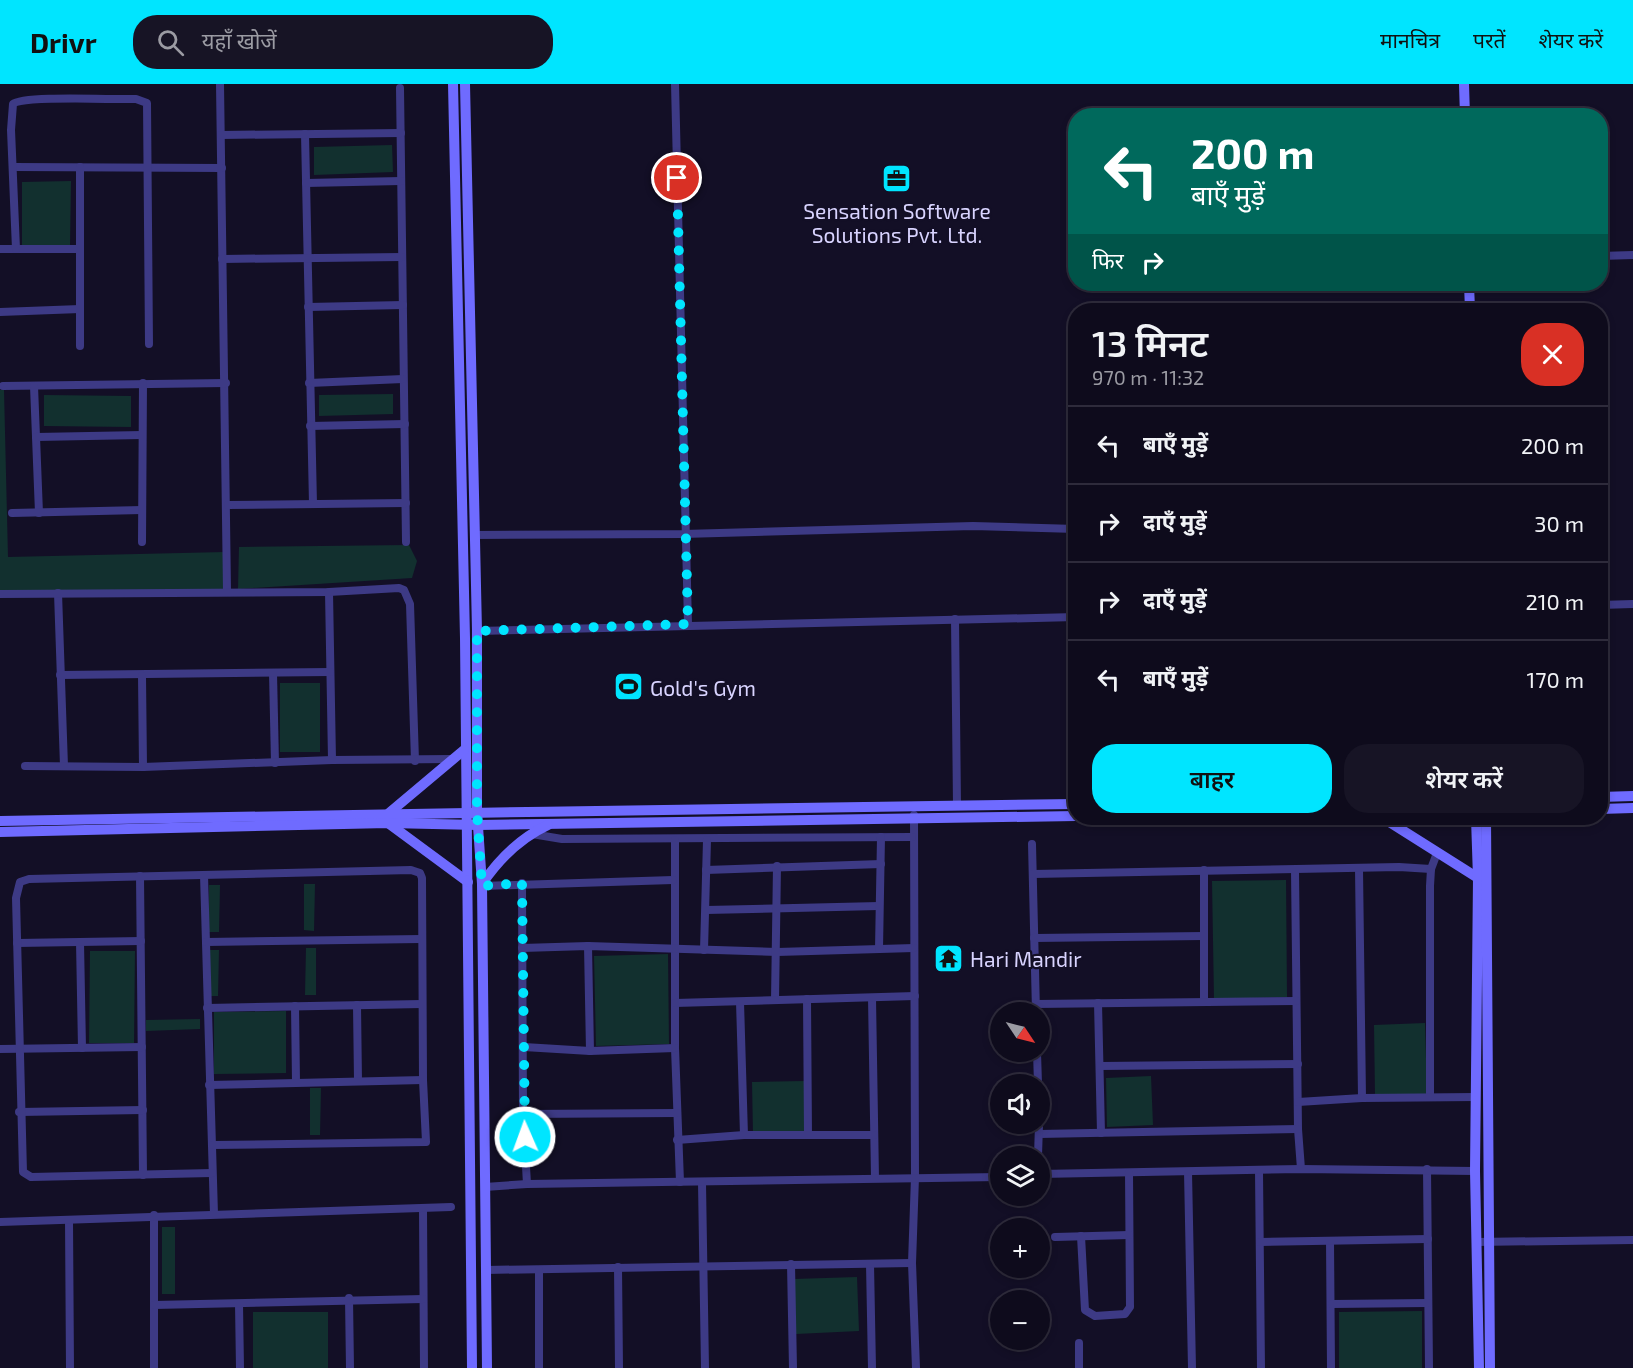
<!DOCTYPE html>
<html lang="hi">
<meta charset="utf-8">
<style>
:root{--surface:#0e0b1c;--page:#171425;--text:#f1f3f6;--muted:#9b9ba3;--line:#2e2b3b;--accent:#00e5ff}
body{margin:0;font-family:"Exo 2","Noto Sans Devanagari",sans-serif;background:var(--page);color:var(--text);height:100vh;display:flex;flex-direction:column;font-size:22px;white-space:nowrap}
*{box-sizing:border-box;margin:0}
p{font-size:20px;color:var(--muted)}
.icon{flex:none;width:33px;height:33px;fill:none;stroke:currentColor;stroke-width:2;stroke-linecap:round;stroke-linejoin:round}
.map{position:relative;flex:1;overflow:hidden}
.details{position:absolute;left:1068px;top:219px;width:540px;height:522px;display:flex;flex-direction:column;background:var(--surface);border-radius:24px;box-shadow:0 3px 9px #0003,0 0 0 2px var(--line)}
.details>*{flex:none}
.top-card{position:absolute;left:1068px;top:24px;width:540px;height:183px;border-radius:24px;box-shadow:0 3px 9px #0003,0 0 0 2px var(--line);background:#00695c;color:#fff;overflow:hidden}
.needle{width:39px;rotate:125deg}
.tools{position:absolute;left:990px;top:918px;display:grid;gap:12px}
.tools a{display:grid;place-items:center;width:60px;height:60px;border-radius:50%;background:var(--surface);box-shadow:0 3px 9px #0003,0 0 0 2px var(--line);font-size:30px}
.pin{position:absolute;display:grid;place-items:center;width:51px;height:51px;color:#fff;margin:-26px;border:3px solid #fff;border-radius:50%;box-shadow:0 2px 6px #0007}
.me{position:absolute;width:66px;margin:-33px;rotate:358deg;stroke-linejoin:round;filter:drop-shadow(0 0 4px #0008)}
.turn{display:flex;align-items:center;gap:21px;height:126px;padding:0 24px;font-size:27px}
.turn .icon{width:78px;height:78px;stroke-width:2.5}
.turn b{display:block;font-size:42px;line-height:51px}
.then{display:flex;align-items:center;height:57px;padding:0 24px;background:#0003;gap:12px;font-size:22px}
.round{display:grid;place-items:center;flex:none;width:63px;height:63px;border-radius:24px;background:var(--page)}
.overview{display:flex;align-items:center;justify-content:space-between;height:102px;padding:0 24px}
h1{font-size:36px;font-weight:600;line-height:45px}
.cta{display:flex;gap:12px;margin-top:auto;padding:12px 24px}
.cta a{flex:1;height:69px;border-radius:24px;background:var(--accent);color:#111;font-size:24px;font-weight:600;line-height:69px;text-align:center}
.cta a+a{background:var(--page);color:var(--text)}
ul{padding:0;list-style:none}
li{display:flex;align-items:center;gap:18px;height:78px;padding:0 24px;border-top:2px solid var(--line)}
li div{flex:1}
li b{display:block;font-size:22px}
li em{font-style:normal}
header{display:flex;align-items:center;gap:36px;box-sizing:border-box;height:84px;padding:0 30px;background:var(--accent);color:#111}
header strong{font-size:28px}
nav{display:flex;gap:33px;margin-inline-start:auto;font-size:21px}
.search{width:420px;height:54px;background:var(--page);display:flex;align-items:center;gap:15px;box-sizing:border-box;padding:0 21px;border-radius:24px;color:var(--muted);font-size:22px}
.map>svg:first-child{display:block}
</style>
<header>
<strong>Drivr</strong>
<div class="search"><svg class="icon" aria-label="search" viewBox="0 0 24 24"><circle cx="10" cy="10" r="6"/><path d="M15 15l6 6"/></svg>यहाँ खोजें</div>
<nav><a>मानचित्र</a><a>परतें</a><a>शेयर करें</a></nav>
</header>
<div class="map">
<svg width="1633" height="1284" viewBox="0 0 1633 1284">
<rect width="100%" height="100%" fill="#130f26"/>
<g fill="#12302f">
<polygon points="392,61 393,88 314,91 314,63"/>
<polygon points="71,97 70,161 22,161 22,98"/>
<polygon points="0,306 4,306 8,473 225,468 226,506 0,507"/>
<polygon points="393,310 393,330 319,332 319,311"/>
<polygon points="44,311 131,312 131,343 44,342"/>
<polygon points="409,461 417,477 412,494 238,505 239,463"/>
<rect x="280" y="599" width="40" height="69"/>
<polygon points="1286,796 1287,913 1214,915 1212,797"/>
<polygon points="304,800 315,800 314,847 304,846"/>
<polygon points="209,801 220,801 219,848 209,848"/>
<polygon points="306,864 316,864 316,911 305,911"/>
<polygon points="208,866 219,866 218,912 208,912"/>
<polygon points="90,867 135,867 134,959 89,959"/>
<polygon points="668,870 669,960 596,962 594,872"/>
<polygon points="286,927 286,989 214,990 214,928"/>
<polygon points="200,935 200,945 146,947 146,936"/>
<polygon points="1425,939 1427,1010 1375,1011 1374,941"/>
<polygon points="1151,992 1153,1041 1107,1043 1106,994"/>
<polygon points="805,997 807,1048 753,1050 752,998"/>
<polygon points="310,1004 321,1004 320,1051 310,1051"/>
<rect x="162" y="1143" width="13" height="67"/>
<polygon points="857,1193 859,1247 796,1250 794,1195"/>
<polygon points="1422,1227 1422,1284 1339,1284 1339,1228"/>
<rect x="253" y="1228" width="75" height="56"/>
</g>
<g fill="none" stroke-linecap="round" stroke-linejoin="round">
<g stroke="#3d3a85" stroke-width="8">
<polyline points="220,0 227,507"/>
<polyline points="675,0 688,540"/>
<polyline points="400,4 406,458"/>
<polyline points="305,50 313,420"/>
<polyline points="221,51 401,49"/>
<polyline points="14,83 222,84"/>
<polyline points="306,99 401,97"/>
<polyline points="0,165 80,165"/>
<path d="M16,165L11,46L13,20C23,11 116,16 136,15L147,19L149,260"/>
<polyline points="1600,172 1633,171"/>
<polyline points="222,175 402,173"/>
<polyline points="308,223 403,221"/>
<polyline points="0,228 80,225"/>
<polyline points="80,262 80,83"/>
<polyline points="309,299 403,295"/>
<polyline points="3,302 226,299"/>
<polyline points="34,302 39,429"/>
<polyline points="310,342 405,340"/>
<polyline points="36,353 142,351"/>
<polyline points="228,421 406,419"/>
<polyline points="12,429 142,426"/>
<polyline points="475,451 683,450 973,442 1076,445"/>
<polyline points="142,458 143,299"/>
<polyline points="329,508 332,676"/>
<polyline points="58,509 64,682"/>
<polyline points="0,510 329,508 399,504 404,506 410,520 415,677"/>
<polyline points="1600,521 1633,520"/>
<polyline points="955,535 957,722"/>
<polyline points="477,547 1076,533"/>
<polyline points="273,589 275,679"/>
<polyline points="60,591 330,588"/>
<polyline points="142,592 143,683"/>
<polyline points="25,682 143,683 332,676 452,675"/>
<polyline points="914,731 915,1093 912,1179 916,1284"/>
<polyline points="532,750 562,755 912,753"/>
<polyline points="675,756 675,964 680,1098"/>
<polyline points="1032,760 1036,928"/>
<polyline points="1359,785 1362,1014"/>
<polyline points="706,786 881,780"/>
<polyline points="1295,787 1298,1045 1301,1085"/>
<polyline points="1033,790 1399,783 1431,785"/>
<polyline points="204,791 214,1130"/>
<polyline points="140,792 143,1091"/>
<polyline points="522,799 523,1030 527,1100"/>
<polyline points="482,802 673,796"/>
<polyline points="706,826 879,822"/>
<polyline points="1034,854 1204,852"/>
<polyline points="80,858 82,964"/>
<polyline points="206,858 421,855"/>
<polyline points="17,859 141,857"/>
<polyline points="588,862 590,967"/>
<polyline points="522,864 588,862 777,868 914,864"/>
<polyline points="879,865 881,753"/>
<polyline points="704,866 707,756"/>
<polyline points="872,914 875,1094"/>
<polyline points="807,915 808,1050"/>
<polyline points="775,916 777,782"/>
<polyline points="1204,916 1204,786"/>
<polyline points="740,918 744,1051"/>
<polyline points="675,919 915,912"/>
<polyline points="1098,919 1101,1049"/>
<polyline points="1036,920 1296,917"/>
<polyline points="357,921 358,997"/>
<polyline points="295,922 296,998"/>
<polyline points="207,924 422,920"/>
<polyline points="524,963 590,967 675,964"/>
<polyline points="0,965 142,963"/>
<polyline points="1037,968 1038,1000"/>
<polyline points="1100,982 1298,980"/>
<polyline points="209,1001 423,996"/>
<polyline points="1430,1013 1430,802 1431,785 1437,769"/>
<polyline points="1298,1018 1362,1014 1476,1013"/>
<polyline points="19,1028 143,1026"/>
<polyline points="523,1030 677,1029"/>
<polyline points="1039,1050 1298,1045"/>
<polyline points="677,1056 744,1051 874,1051"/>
<polyline points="1038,1072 1039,1040"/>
<polyline points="1427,1085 1429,1284"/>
<polyline points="1188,1088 1192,1284"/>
<polyline points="1259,1088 1261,1284"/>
<polyline points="212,1089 31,1093 23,1088 16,814 20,798 29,795 411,786 420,789 422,794 423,996 426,1058 213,1061"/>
<polyline points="1040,1090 1301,1085 1475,1087"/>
<polyline points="702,1099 705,1284"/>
<polyline points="485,1103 527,1100 1000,1093"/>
<polyline points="423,1125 424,1284"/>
<polyline points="154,1131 154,1284"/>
<polyline points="69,1137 70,1284"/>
<polyline points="0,1138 451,1123"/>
<polyline points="1081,1152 1085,1226 1095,1232 1125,1230 1130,1223 1129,1089"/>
<polyline points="1055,1153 1129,1151"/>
<polyline points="1330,1157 1331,1284"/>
<polyline points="1260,1158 1428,1155"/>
<polyline points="1476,1158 1633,1156"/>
<polyline points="791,1180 793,1284"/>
<polyline points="870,1180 872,1284"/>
<polyline points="618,1183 619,1284"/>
<polyline points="486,1186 912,1179"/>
<polyline points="539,1186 539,1284"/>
<polyline points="349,1214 350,1284"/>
<polyline points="239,1220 240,1284"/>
<polyline points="1332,1220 1428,1219"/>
<polyline points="154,1221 423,1215"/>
<polyline points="1079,1259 1079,1284"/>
</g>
<g stroke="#6f6bff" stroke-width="10">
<polyline points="453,0 465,554 472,1284"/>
<polyline points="465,0 477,547 477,728 482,800 487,1284"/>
<polyline points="1464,0 1465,32"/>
<polyline points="1469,200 1470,226"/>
<polyline points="1600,713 1633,712"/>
<polyline points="1600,725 1633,724"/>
<polyline points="389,729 464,666"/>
<polyline points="1383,734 1478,794"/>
<polyline points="1476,734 1478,794 1475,1087 1479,1284"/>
<polyline points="1486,734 1490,1284"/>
<path d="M0,737C359,730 717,725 1076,720"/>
<polyline points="388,739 468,798"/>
<polyline points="0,748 388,739 478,741 1076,732"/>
<path d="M482,800C499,775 520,754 548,741"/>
</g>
</g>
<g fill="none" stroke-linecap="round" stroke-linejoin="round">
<polyline stroke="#00e5ff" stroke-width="10" stroke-dasharray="0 18" points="525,1053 522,799 482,802 477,728 477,547 688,540 677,94"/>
</g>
<defs>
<symbol id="office-square" viewBox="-11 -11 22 22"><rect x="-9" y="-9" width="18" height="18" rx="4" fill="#00e5ff" stroke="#130f26"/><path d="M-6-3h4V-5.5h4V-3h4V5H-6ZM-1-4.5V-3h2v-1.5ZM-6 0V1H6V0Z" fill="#111"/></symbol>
<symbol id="stadium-square" viewBox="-11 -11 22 22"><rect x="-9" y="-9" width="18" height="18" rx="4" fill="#00e5ff" stroke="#130f26"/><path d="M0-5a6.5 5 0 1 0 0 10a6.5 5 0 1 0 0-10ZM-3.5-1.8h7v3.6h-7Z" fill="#111"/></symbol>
<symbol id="temple-square" viewBox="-11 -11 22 22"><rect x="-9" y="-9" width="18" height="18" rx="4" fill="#00e5ff" stroke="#130f26"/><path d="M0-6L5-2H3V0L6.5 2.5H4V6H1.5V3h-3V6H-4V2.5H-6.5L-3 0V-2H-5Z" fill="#111"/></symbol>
</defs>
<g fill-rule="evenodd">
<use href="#office-square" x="880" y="78" width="33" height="33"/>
<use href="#stadium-square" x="612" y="586" width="33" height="33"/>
<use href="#temple-square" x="932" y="858" width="33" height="33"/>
</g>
<g text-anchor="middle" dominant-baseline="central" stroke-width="4.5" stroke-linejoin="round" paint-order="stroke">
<g font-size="21" fill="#d9d4ff" stroke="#130f26" text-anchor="start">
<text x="897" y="126" text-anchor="middle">Sensation Software<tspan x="897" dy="24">Solutions Pvt. Ltd.</tspan></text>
<text x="650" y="603">Gold's Gym</text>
<text x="970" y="874">Hari Mandir</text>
</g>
</g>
</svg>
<div class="tools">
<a><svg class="needle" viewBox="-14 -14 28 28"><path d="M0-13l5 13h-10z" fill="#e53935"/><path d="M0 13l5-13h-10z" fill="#9b9ba3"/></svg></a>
<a><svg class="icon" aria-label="sound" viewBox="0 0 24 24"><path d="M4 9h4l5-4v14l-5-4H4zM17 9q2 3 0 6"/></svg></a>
<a><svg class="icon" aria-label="layers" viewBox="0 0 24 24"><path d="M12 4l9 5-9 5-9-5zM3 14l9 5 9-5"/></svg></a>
<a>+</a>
<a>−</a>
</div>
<div class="pin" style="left:677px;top:94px;background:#d93025"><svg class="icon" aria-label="arrive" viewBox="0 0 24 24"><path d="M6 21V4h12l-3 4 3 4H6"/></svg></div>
<svg class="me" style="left:525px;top:1053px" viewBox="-20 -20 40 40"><circle r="17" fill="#00e5ff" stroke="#fff" stroke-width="3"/><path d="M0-11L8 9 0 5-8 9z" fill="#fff"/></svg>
<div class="top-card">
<div class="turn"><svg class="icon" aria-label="left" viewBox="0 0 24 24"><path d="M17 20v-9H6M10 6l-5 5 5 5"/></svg><div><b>200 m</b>बाएँ मुड़ें</div></div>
<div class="then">फिर<svg class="icon" aria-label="right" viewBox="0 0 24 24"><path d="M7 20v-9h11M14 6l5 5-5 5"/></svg></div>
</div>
<section class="details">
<div class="overview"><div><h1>13 मिनट</h1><p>970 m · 11:32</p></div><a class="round" style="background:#d93025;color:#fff"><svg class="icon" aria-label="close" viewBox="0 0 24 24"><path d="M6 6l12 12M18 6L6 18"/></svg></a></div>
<ul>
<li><svg class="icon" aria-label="left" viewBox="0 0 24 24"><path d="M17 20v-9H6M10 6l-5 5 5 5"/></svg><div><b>बाएँ मुड़ें</b></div><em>200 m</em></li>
<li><svg class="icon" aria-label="right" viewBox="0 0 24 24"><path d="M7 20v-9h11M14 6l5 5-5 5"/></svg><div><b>दाएँ मुड़ें</b></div><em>30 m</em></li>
<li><svg class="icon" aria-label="right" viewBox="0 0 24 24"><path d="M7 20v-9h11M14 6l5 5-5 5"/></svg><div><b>दाएँ मुड़ें</b></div><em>210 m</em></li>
<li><svg class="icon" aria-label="left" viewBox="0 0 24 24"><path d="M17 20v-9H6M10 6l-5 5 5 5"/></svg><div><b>बाएँ मुड़ें</b></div><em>170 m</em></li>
</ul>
<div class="cta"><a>बाहर</a><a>शेयर करें</a></div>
</section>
</div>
